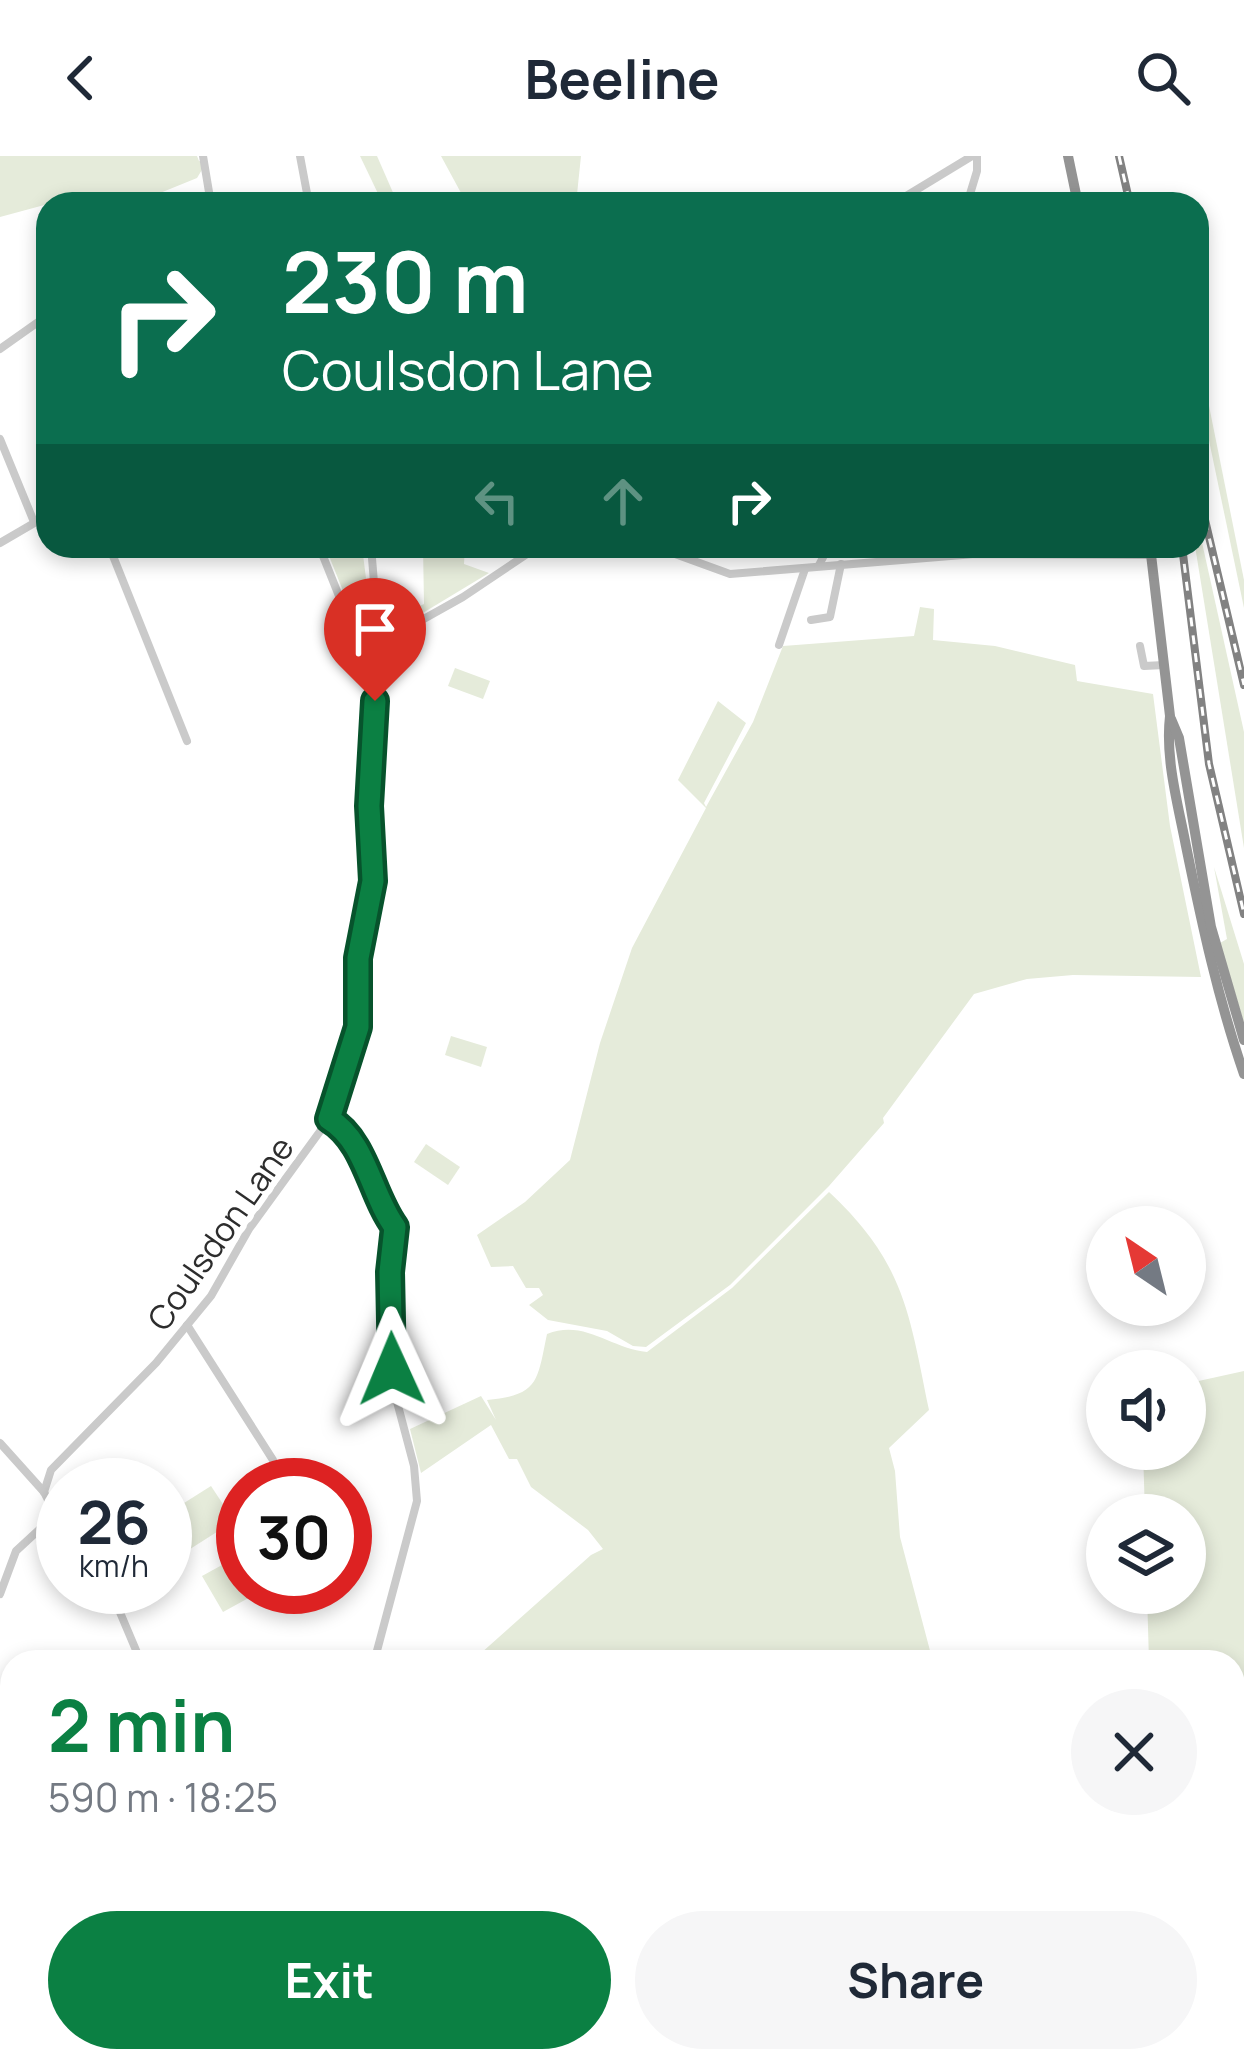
<!DOCTYPE html>
<meta charset="utf-8">
<style>
:root{--surface:#fff;--page:#f6f6f7;--text:#1f2937;--muted:#747a83;--accent:#0b8043}
body{margin:0;font-family:Manrope,sans-serif;background:var(--page);color:var(--text);height:100vh;display:flex;flex-direction:column;font-size:45px;white-space:nowrap}
*{box-sizing:border-box;margin:0}
p{font-size:39px;color:var(--muted)}
.icon{flex:none;width:66px;height:66px;fill:none;stroke:currentColor;stroke-width:2;stroke-linecap:round;stroke-linejoin:round}
.map{position:relative;flex:1;overflow:hidden}
.drawer{position:absolute;left:0px;top:1494px;width:1245px;height:423px;display:flex;flex-direction:column;background:var(--surface);border-radius:36px 36px 0 0;box-shadow:0 6px 18px #0003}
.drawer>*{flex:none}
.hud{position:absolute;left:36px;top:36px;width:1173px;height:366px;border-radius:36px;box-shadow:0 6px 18px #0003;background:#0b6e4f;color:#fff;overflow:hidden}
.needle{width:78px;rotate:325deg}
.controls{position:absolute;left:1086px;top:1050px;display:grid;gap:24px}
.controls a{display:grid;place-items:center;width:120px;height:120px;border-radius:50%;background:var(--surface);box-shadow:0 6px 18px #0003;font-size:60px}
.speed{position:absolute;left:36px;top:1302px;display:flex;gap:24px;font-size:60px;font-weight:700;text-align:center}
.speed>*{display:grid;place-content:center;width:156px;height:156px;border-radius:50%;background:var(--surface);box-shadow:0 6px 18px #0003;line-height:1}
.speed small{font-size:30px;font-weight:400}
.speed .limit{border:18px solid #d22;background:#fff;color:#111}
.pin{position:absolute;display:grid;place-items:center;width:102px;height:102px;color:#fff;margin:-123px -51px;border-radius:50% 50% 50% 0;rotate:-45deg;box-shadow:0 0 12px #0007}
.pin .icon{rotate:45deg}
.me{position:absolute;width:132px;margin:-66px;rotate:359deg;stroke-linejoin:round;filter:drop-shadow(0 0 9px #0008)}
.turn{display:flex;align-items:center;gap:42px;height:252px;padding:0 48px;font-size:54px}
.turn .icon{width:156px;height:156px;stroke-width:2.5}
.turn b{display:block;font-size:84px;line-height:102px}
.lanes{display:flex;align-items:center;height:114px;padding:0 48px;background:#0003;justify-content:center;gap:60px;direction:ltr}
.lanes .off{opacity:.35}
.round{display:grid;place-items:center;flex:none;width:126px;height:126px;border-radius:63px;background:var(--page)}
.overview{display:flex;align-items:center;justify-content:space-between;height:204px;padding:0 48px}
h1{font-size:72px;font-weight:700;line-height:90px;color:var(--accent)}
.cta{display:flex;gap:24px;margin-top:auto;padding:24px 48px}
.cta a{flex:1;height:138px;border-radius:72px;background:var(--accent);color:#fff;font-size:48px;font-weight:700;line-height:138px;text-align:center}
.cta a+a{background:var(--page);color:var(--text)}
header{display:flex;justify-content:space-between;align-items:center;height:156px;padding:0 48px;background:var(--surface);font-size:54px;font-weight:700}
.map>svg:first-child{display:block}
</style>
<header><svg class="icon" aria-label="back" viewBox="0 0 24 24"><path d="M15 5l-7 7 7 7"/></svg>Beeline<svg class="icon" aria-label="search" viewBox="0 0 24 24"><circle cx="10" cy="10" r="6"/><path d="M15 15l6 6"/></svg></header>
<div class="map">
<svg width="1244" height="1915" viewBox="0 0 1244 1915">
<rect width="100%" height="100%" fill="#fff"/>
<g fill="#e5ebda">
<polygon points="0,0 197,0 199,5 206,7 197,22 133,48 48,48 0,61"/>
<polygon points="360,0 377,0 398,48 383,48"/>
<polygon points="441,0 581,0 576,48 467,48"/>
<polygon points="1197,190 1244,424 1244,452 1197,227"/>
<polygon points="1197,364 1244,576 1244,692 1195,390"/>
<polygon points="325,390 362,390 372,472 360,477"/>
<polygon points="423,390 465,390 464,408 489,417 383,481 382,434 399,428 413,453 424,448"/>
<polygon points="920,451 934,453 933,484 995,490 1075,509 1077,525 1153,538 1170,670 1201,821 1073,819 1027,823 974,838 883,962 884,967 829,1030 730,1129 646,1191 633,1190 607,1175 548,1164 529,1149 543,1139 539,1132 526,1132 513,1110 491,1111 477,1079 525,1046 570,1004 600,887 632,792 706,652 678,624 718,545 746,567 704,647 706,651 753,566 783,490 914,480"/>
<polygon points="455,512 490,525 483,543 448,530"/>
<polygon points="1214,711 1244,808 1244,867 1220,787 1227,783"/>
<polygon points="451,880 487,891 481,911 445,899"/>
<polygon points="426,988 460,1011 448,1029 414,1006"/>
<path d="M829,1036C905,1107 909,1157 929,1254L889,1292L895,1315L900,1381L933,1506H471L591,1399L603,1393L588,1374L531,1331L517,1303H509L491,1269L421,1317L410,1273L481,1240L496,1264L487,1244C539,1239 537,1226 547,1178C585,1163 611,1193 647,1196L732,1132Z"/>
<polygon points="1244,1215 1244,1602 1233,1591 1233,1506 1149,1506 1147,1437 1185,1437 1185,1359 1145,1359 1143,1293 1185,1293 1185,1228"/>
<polygon points="211,1330 234,1365 187,1395 165,1359"/>
<polygon points="233,1403 243,1420 243,1431 249,1431 254,1439 223,1456 202,1420"/>
<polygon points="0,1689 12,1691 12,1821 0,1821"/>
<polygon points="340,1905 571,1906 583,1905 583,1915 558,1915 567,1907 553,1915 340,1915"/>
<polygon points="593,1905 898,1905 901,1915 592,1915"/>
</g>
<g fill="none" stroke-linecap="round" stroke-linejoin="round">
<g stroke="#cacaca" stroke-width="8">
<polyline points="203,0 211,48"/>
<polyline points="300,0 309,48"/>
<polyline points="893,48 972,0"/>
<polyline points="967,48 977,15 977,0"/>
<polyline points="0,193 48,159"/>
<polyline points="0,283 34,366"/>
<polyline points="0,387 48,359"/>
<polyline points="109,390 187,585"/>
<polyline points="653,390 730,418 975,398 1151,399"/>
<polyline points="819,409 829,390"/>
<polyline points="811,464 830,461 841,408"/>
<polyline points="379,488 463,441 539,390"/>
<polyline points="779,489 805,413"/>
<polyline points="1140,490 1144,510 1164,509"/>
<polyline points="371,519 379,488 371,390"/>
<path d="M329,963C366,985 371,1039 395,1071L390,1116L392,1227L414,1310L417,1345L374,1506"/>
<polyline points="187,1169 273,1304 274,1329"/>
<polyline points="0,1287 44,1336 63,1374"/>
<polyline points="44,1336 51,1314 156,1207 211,1140 249,1073 329,963 346,918 358,871 358,801 373,725 369,657 375,545 371,520 319,390"/>
<polyline points="102,1431 119,1454 141,1506"/>
<polyline points="0,1438 16,1395 55,1359"/>
<polyline points="0,1681 12,1682"/>
<polyline points="1233,1720 1244,1707"/>
<polyline points="1233,1772 1244,1777"/>
<polyline points="1233,1834 1244,1829"/>
<polyline points="1233,1892 1244,1905"/>
<polyline points="153,1905 167,1915"/>
<polyline points="265,1905 273,1915"/>
<polyline points="328,1905 328,1915"/>
<polyline points="199,1915 224,1905"/>
</g>
<g stroke="#949494" stroke-width="10">
<polyline points="1068,0 1078,48"/>
<path d="M1150,390L1170,560C1165,603 1178,648 1186,690C1202,768 1218,843 1244,918"/>
<polyline points="1171,563 1179,582 1211,771 1244,884"/>
</g>
<defs>
<g id="rail">
<polyline points="1119,0 1130,48"/>
<polyline points="1197,330 1244,529"/>
<polyline points="1182,390 1209,608 1244,758"/>
</g>
</defs>
<use href="#rail" stroke="#828282" stroke-width="8"/>
<use href="#rail" stroke="#fff" stroke-width="3" stroke-dasharray="9" stroke-linecap="butt"/>
</g>
<g fill="none" stroke-linecap="round" stroke-linejoin="round">
<defs>
<path id="route" d="M375,545L369,650L373,725L358,802V871L329,963C366,985 371,1039 395,1071L390,1116L392,1213"/>
</defs>
<use href="#route" stroke="#07532c" stroke-width="30"/>
<use href="#route" stroke="#0b8043" stroke-width="21"/>
</g>
<g text-anchor="middle" dominant-baseline="central" stroke-width="12" stroke-linejoin="round" paint-order="stroke">
<g font-size="33" fill="#2d2d2d" stroke="#fff">
<text transform="translate(220 1077) rotate(-55)">Coulsdon Lane</text>
</g>
</g>
</svg>
<div class="controls">
<a><svg class="needle" viewBox="-14 -14 28 28"><path d="M0-13l5 13h-10z" fill="#e53935"/><path d="M0 13l5-13h-10z" fill="#747a83"/></svg></a>
<a><svg class="icon" aria-label="sound" viewBox="0 0 24 24"><path d="M4 9h4l5-4v14l-5-4H4zM17 9q2 3 0 6"/></svg></a>
<a><svg class="icon" aria-label="layers" viewBox="0 0 24 24"><path d="M12 4l9 5-9 5-9-5zM3 14l9 5 9-5"/></svg></a>
</div>
<div class="speed"><div>26<small>km/h</small></div><div class="limit">30</div></div>
<div class="pin" style="left:375px;top:545px;background:#d93025"><svg class="icon" aria-label="arrive" viewBox="0 0 24 24"><path d="M6 21V4h12l-3 4 3 4H6"/></svg></div>
<svg class="me" style="left:392px;top:1213px" viewBox="-20 -20 40 40"><path d="M0-17L14 15 0 8-14 15z" fill="#0b8043" stroke="#fff" stroke-width="4"/></svg>
<div class="hud">
<div class="turn"><svg class="icon" aria-label="right" viewBox="0 0 24 24"><path d="M7 20v-9h11M14 6l5 5-5 5"/></svg><div><b>230 m</b>Coulsdon Lane</div></div>
<div class="lanes"><svg class="icon off" aria-label="left" viewBox="0 0 24 24"><path d="M17 20v-9H6M10 6l-5 5 5 5"/></svg><svg class="icon off" aria-label="ahead" viewBox="0 0 24 24"><path d="M12 20V5M6 11l6-6 6 6"/></svg><svg class="icon" aria-label="right" viewBox="0 0 24 24"><path d="M7 20v-9h11M14 6l5 5-5 5"/></svg></div>
</div>
<section class="drawer">
<div class="overview"><div><h1>2 min</h1><p>590 m · 18:25</p></div><a class="round"><svg class="icon" aria-label="close" viewBox="0 0 24 24"><path d="M6 6l12 12M18 6L6 18"/></svg></a></div>
<div class="cta"><a>Exit</a><a>Share</a></div>
</section>
</div>
